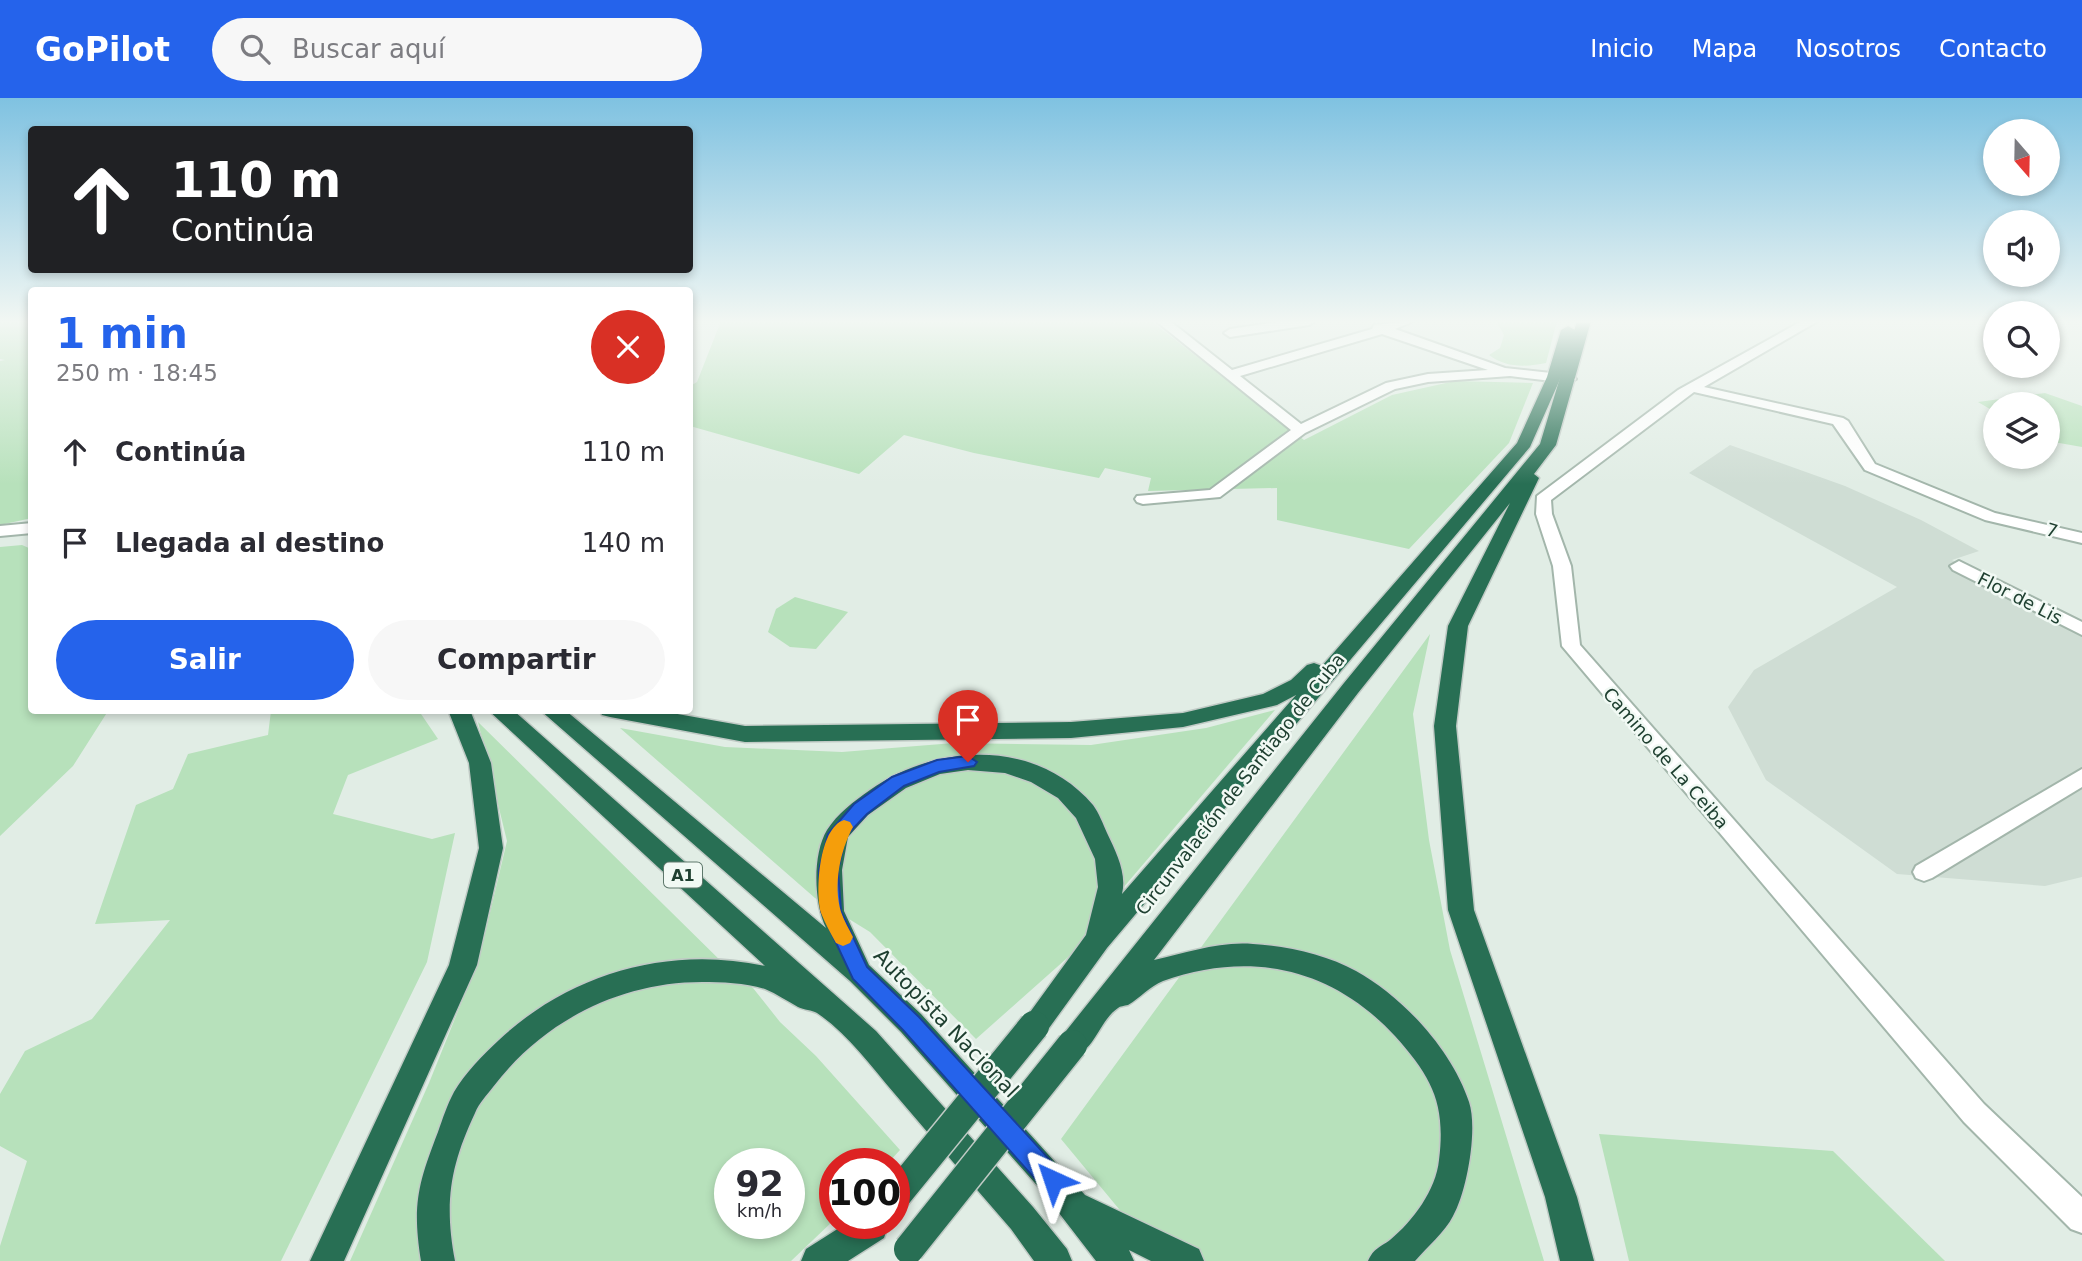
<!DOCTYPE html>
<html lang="es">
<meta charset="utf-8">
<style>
:root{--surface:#fff;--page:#f7f7f7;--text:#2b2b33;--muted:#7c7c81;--accent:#2563eb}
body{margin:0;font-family:"DejaVu Sans",sans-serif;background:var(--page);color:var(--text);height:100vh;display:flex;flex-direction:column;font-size:26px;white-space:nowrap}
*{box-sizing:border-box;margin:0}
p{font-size:23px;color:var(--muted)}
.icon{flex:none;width:38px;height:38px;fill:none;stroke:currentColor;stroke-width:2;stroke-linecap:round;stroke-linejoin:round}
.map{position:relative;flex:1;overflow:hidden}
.drawer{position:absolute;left:28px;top:189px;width:665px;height:427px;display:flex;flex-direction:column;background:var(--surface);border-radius:7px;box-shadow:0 4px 10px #0003}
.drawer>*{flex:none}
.hud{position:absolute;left:28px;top:28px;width:665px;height:147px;border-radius:7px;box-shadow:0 4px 10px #0003;background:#202124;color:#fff;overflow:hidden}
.needle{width:46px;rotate:160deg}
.buttons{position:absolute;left:1983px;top:21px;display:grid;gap:14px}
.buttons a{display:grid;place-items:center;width:77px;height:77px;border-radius:50%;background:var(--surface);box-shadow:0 4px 10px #0003;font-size:35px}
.speed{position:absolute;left:714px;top:1050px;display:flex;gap:14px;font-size:35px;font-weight:700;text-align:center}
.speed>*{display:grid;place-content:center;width:91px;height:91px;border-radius:50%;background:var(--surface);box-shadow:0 4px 10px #0003;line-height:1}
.speed small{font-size:18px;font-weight:400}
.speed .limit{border:10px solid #d22;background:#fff;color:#111}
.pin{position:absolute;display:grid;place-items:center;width:60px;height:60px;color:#fff;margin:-72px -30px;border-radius:50% 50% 50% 0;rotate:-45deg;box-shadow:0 0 7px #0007}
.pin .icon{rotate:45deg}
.me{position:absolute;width:77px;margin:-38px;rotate:318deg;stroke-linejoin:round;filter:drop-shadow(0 0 5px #0008)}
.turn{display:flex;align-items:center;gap:24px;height:147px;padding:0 28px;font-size:32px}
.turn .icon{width:91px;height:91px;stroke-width:2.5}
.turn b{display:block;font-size:49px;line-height:60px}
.round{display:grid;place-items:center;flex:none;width:74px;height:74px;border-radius:37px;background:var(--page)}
.overview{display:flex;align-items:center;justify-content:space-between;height:119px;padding:0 28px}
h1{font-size:42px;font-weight:700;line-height:52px;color:var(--accent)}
.primary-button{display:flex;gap:14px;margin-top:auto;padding:14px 28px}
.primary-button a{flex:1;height:80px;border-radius:42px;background:var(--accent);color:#fff;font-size:28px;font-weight:700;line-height:80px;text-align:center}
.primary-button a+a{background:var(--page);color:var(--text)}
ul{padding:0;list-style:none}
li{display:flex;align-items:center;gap:21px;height:91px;padding:0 28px}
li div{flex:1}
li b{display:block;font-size:26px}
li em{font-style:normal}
header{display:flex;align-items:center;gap:42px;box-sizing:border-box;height:98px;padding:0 35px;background:var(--accent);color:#fff}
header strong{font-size:33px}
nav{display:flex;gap:38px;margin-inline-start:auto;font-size:24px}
.search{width:490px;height:63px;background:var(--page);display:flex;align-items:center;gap:18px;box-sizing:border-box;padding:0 24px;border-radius:38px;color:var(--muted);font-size:26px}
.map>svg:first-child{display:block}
</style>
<header>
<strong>GoPilot</strong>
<div class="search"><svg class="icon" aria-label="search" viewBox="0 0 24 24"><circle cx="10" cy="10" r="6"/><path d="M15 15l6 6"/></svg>Buscar aquí</div>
<nav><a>Inicio</a><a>Mapa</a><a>Nosotros</a><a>Contacto</a></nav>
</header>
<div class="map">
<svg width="2082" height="1163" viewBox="0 0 2082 1163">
<rect width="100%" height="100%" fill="#e1ede5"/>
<polygon fill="#cfddd4" points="1730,347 1845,388 1921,422 1979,453 1952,462 2082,525 2082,779 2045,788 1897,776 1766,682 1728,609 1754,572 1897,489 1689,375"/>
<g fill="#b7e1bb" fill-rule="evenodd">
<polygon points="0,223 31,223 32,420 0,427 0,263 5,262 0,261"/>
<polygon points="721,223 1151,223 1304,342 1392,297 1455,283 1533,285 1509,345 1409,451 1277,422 1277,390 1148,393 1151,380 1105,370 1099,380 974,355 904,337 859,376 690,328 690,288 697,284"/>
<path d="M1496,223H1557L1546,265C1526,269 1506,270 1489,257L1500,250L1504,237Z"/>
<polygon points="2045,295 2082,308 2082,349 2048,343 2048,306 1995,306 1995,314 1978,304"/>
<polygon points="22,447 31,451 32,612 108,613 73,668 0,738 0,449"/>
<polygon points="795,499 848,514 816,551 790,549 768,534 776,511"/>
<polygon points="1430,536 1413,616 1429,742 1450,852 1544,1163 1162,1163 1061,1041"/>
<polygon points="1275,612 1093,825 1084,845 976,941 870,834 815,800 620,630 725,649 842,654 954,645 1091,647 1206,630"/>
<polygon points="271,613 419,613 438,641 348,677 333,716 432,741 455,735 427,864 281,1163 0,1163 0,1148 27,1063 0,1048 0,996 25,953 92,921 170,822 95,826 136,707 173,691 188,656 268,637"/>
<path d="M478,624L729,871L753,890L780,924L816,958L900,1052L887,1066H835V1121L791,1163H350L429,985L479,861L507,743ZM730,1066H789V1125H730Z"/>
<polygon points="1599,1036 1833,1053 1945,1163 1629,1163"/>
</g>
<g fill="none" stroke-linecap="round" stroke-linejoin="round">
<defs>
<g id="minor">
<path d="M1156,223H1170L1232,272L1372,231L1374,227L1414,223L1395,231L1505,270L1569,277L1576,281L1569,285L1510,278L1428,284L1395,291L1305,335L1220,399L1143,406L1137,404L1135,401L1137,398L1210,392L1291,332ZM1382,236L1488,272L1428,276L1386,285L1301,326L1240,278Z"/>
<polygon points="1283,223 1315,223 1309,227 1230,239 1224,235 1230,231"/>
<polygon points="1802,223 1818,223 1704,289 1843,320 1848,323 1875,366 1995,415 2082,435 2082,445 1985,422 1865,372 1833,326 1694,294 1551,402 1552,416 1571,468 1580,547 1984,1006 2082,1099 2082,1135 2071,1131 1964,1024 1562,548 1553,468 1536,416 1537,398 1678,292"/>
<polygon points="32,425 32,435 0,438 0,428"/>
<polygon points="1959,463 2082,524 2082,537 1953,472 1950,468"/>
<polygon points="2082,671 2082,689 1932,780 1924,783 1916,780 1913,774 1916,768"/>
</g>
<g id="highway">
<path d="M1577,223H1591L1556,347L1534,376L1539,380L1468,528L1456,628L1474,812L1577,1099L1594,1163H1560L1545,1099L1448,812L1434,628L1448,528L1510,405L1358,595L1154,862C1186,855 1220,843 1253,846C1287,848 1327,857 1356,873C1403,899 1452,952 1469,1004C1478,1031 1467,1093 1453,1118C1445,1134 1427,1149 1415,1163H1368C1374,1150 1379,1150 1390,1142C1413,1123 1436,1092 1439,1062C1446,1006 1432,979 1395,938C1332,870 1251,852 1163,883C1150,888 1140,900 1128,907C1124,908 1120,908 1118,910C1099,923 1096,951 1072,960L1062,956L1058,947L1062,938L1344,585L1540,346Z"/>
<path d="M1568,228L1575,232L1561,279L1530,349L1107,850L1044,937L1034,941L1024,937L1020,928L1086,837L1098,789L1095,761L1076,720L1058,700L1031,684L1005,675L968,672L940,676L906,690L868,717L848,739L842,772L844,813L869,867L921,916L1085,1097L1199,1151L1204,1163H1151L1129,1152L1134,1163H1096L1042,1093L901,934L850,883L540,612H565L826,830C814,805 812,757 827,732C837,716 854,703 870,692C936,645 1036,640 1093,707C1099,715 1103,726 1107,735C1116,754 1127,775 1122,796L1296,597L1277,607L1183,629L1071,640L745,644L610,619L602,617L599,612H655L745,628L1071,624L1183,615L1263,596L1291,582L1307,567L1314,565L1322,568L1517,345L1547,279L1561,232Z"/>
<polygon points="448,612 470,612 491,665 503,750 477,867 344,1163 310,1163 449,867 479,750 469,665"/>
<path d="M488,612H513L876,933L1033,1109L1067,1151L1072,1163H1034L1011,1131C972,1086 933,1041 894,995C871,968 847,935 817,915C812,912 804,912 798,909C787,903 777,896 765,891C746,885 722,884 702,884C620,884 543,923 493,989C487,997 479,1005 475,1015C450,1068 444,1105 455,1163H421C412,1107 418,1086 438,1034C443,1020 447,1007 454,994C465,975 483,957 499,942C570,875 670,847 765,868Z"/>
<polygon points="847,1125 887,1125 888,1128 884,1140 848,1163 801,1163 806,1151"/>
</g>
</defs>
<use href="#minor" stroke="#a3b6ab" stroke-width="4"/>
<use href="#highway" stroke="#c0cac5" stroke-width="3"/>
<use href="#minor" fill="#fff" fill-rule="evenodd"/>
<use href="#highway" fill="#286f54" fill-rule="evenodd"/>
<defs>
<g id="highway-bridge">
<polyline points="894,1100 1034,928"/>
<polyline points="909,1151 1072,947"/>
</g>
</defs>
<use href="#highway-bridge" stroke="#c0cac5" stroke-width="33" stroke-linecap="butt"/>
<use href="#highway-bridge" stroke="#286f54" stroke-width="30"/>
</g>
<linearGradient id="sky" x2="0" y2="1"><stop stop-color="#7fc2e1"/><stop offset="0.58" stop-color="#f2f7f3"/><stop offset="1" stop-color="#f2f7f3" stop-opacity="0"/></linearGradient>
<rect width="2082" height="386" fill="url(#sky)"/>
<polygon fill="#2563eb" stroke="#184099" stroke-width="2" points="968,658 977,664 974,668 939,674 904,688 867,716 846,738 838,772 841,813 867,869 919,919 1061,1074 1065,1082 1061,1091 1053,1094 1044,1091 903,932 853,881 821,813 819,772 828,736 854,706 892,679 937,662"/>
<path fill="#f59e0b" d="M844,722L850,724L853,729C840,753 833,787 841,814C844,823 849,831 853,839L850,845L843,848L836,845C831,836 825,825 821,815C815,793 819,730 844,722Z"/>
<g text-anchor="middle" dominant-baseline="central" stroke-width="5" stroke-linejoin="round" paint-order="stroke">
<rect fill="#f1f9f4" stroke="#5e786c" stroke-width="2" x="664" y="764.5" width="38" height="25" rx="5"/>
<g font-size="16" font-weight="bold" fill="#1f4031">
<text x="683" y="777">A1</text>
</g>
<g font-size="18" fill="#1f4031" stroke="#f1f9f4">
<text transform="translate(2052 432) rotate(16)">7</text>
<text transform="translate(2020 500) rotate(27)">Flor de Lis</text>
<text transform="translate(1666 660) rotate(49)">Camino de La Ceiba</text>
<text transform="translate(1240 686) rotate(-52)">Circunvalación de Santiago de Cuba</text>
</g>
<g font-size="21" fill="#1f4031" stroke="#f1f9f4">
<text transform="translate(946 925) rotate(46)">Autopista Nacional</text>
</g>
</g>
</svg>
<div class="buttons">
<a><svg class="needle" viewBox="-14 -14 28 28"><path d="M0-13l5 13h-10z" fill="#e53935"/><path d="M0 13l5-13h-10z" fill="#7c7c81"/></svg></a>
<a><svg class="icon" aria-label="sound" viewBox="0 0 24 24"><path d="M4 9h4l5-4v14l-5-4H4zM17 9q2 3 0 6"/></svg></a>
<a><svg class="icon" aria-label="search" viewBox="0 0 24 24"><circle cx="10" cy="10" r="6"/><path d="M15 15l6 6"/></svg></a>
<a><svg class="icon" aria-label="layers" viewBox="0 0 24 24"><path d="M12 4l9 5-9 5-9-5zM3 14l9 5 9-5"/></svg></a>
</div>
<div class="speed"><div>92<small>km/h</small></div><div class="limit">100</div></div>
<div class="pin" style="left:968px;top:664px;background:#d93025"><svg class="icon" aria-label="arrive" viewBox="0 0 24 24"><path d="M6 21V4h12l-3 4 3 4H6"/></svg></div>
<svg class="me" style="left:1053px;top:1082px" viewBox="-20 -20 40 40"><path d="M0-17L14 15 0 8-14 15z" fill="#2563eb" stroke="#fff" stroke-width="4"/></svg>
<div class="hud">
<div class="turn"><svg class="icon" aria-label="ahead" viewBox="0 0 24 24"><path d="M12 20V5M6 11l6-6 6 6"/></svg><div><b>110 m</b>Continúa</div></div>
</div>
<section class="drawer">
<div class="overview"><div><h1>1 min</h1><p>250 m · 18:45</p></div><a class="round" style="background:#d93025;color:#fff"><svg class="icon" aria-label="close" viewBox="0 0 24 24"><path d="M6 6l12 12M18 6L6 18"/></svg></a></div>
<ul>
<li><svg class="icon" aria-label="ahead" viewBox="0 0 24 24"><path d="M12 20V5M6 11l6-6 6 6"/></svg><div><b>Continúa</b></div><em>110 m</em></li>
<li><svg class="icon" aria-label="arrive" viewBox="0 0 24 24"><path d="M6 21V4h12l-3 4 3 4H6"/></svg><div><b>Llegada al destino</b></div><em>140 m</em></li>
</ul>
<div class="primary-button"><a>Salir</a><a>Compartir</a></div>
</section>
</div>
